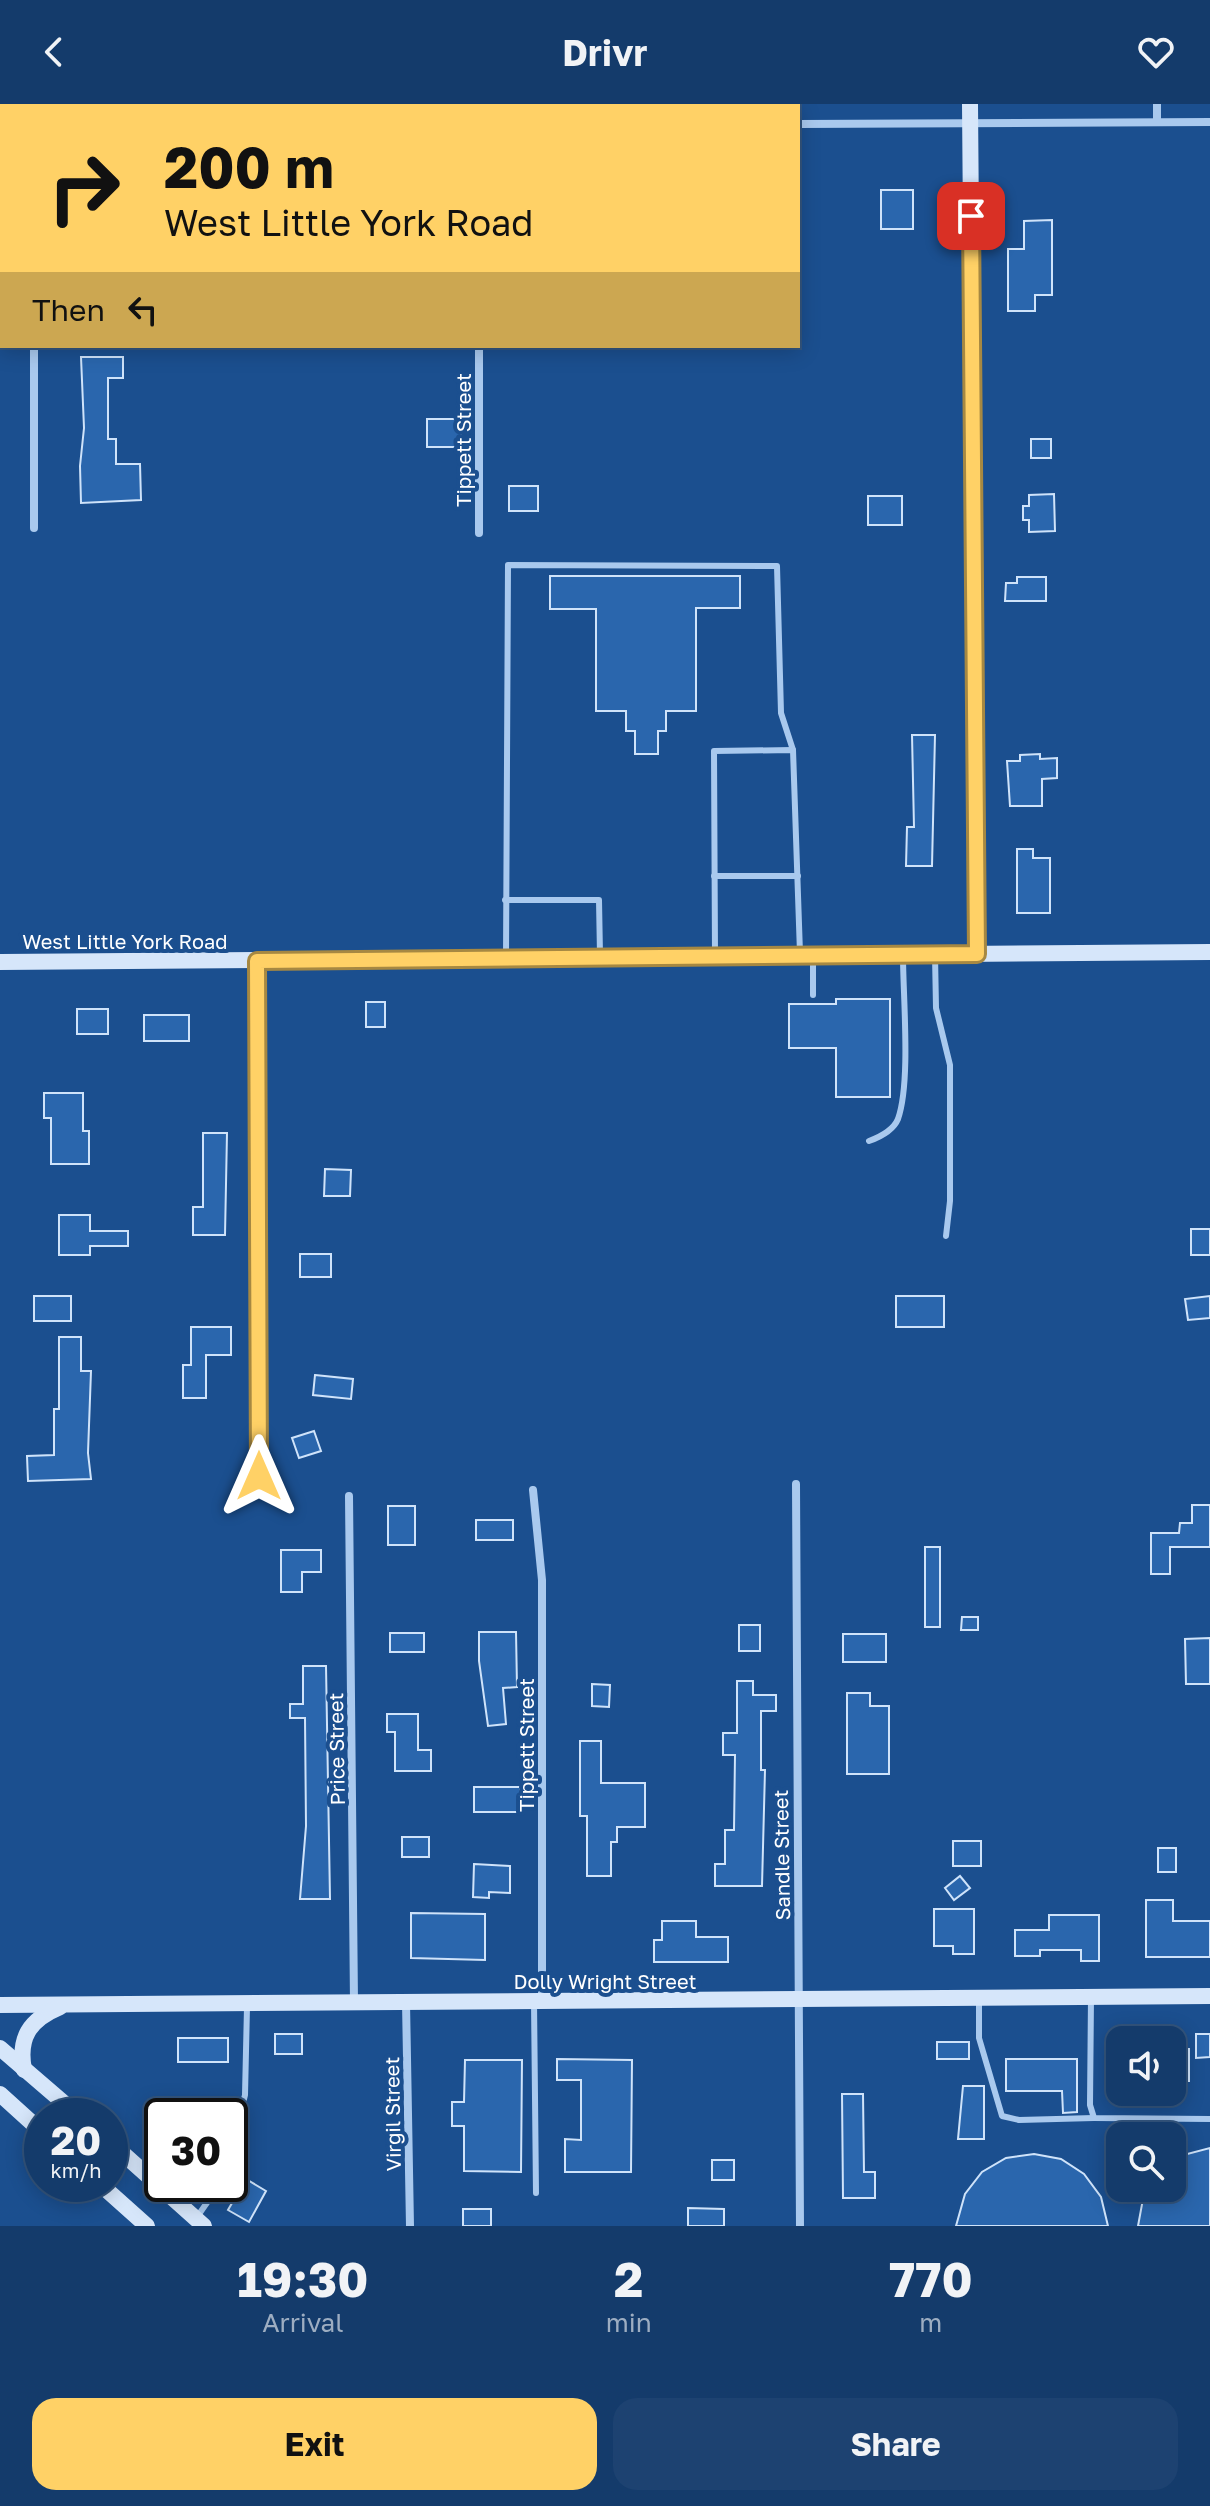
<!DOCTYPE html>
<style>
:root{--surface:#143b6b;--page:#1d4271;--text:#f1f3f6;--muted:#9dadc1;--line:#33557e;--accent:#ffd166}
body{margin:0;font-family:"Golos Text",sans-serif;background:var(--page);color:var(--text);height:100vh;display:flex;flex-direction:column;font-size:30px;white-space:nowrap}
*{box-sizing:border-box;margin:0}
p{font-size:26px;color:var(--muted)}
.icon{flex:none;width:44px;height:44px;fill:none;stroke:currentColor;stroke-width:2;stroke-linecap:round;stroke-linejoin:round}
.map{position:relative;height:2122px;overflow:hidden}
.sheet{display:flex;flex-direction:column;background:var(--surface);flex:1}
.sheet>*{flex:none}
.top-card{position:absolute;left:0px;top:0px;width:800px;height:244px;box-shadow:0 4px 20px #0003,0 0 0 2px var(--line);background:#ffd166;color:#111;overflow:hidden}
.fabs{position:absolute;left:1106px;top:1922px;display:grid;gap:16px}
.fabs a{display:grid;place-items:center;width:80px;height:80px;border-radius:16px;background:var(--surface);box-shadow:0 4px 20px #0003,0 0 0 2px var(--line);font-size:40px}
.speed{position:absolute;left:24px;top:1994px;display:flex;gap:16px;font-size:40px;font-weight:700;text-align:center}
.speed>*{display:grid;place-content:center;width:104px;height:104px;border-radius:50%;background:var(--surface);box-shadow:0 4px 20px #0003,0 0 0 2px var(--line);line-height:1}
.speed small{font-size:20px;font-weight:400}
.speed .limit{border:4px solid #111;border-radius:12px;background:#fff;color:#111}
.pin{position:absolute;display:grid;place-items:center;width:68px;height:68px;color:#fff;margin:-34px;border-radius:16px;box-shadow:0 4px 12px #0006}
.me{position:absolute;width:88px;margin:-44px;rotate:0deg;stroke-linejoin:round;filter:drop-shadow(0 0 6px #0008)}
.turn{display:flex;align-items:center;gap:28px;height:168px;padding:0 32px;font-size:36px}
.turn .icon{width:104px;height:104px;stroke-width:2.5}
.turn b{display:block;font-size:56px;line-height:68px}
.then{display:flex;align-items:center;height:76px;padding:0 32px;background:#0003;gap:16px;font-size:30px}
.eta{display:flex;justify-content:space-evenly;align-items:center;height:136px;text-align:center}
.eta b{font-size:48px;font-weight:700;line-height:56px}
.action{display:flex;gap:16px;margin-top:auto;padding:16px 32px}
.action a{flex:1;height:92px;border-radius:24px;background:var(--accent);color:#111;font-size:32px;font-weight:700;line-height:92px;text-align:center}
.action a+a{background:var(--page);color:var(--text)}
header{display:flex;justify-content:space-between;align-items:center;height:104px;padding:0 32px;background:var(--surface);font-size:36px;font-weight:700}
.map>svg:first-child{display:block}
</style>
<header><svg class="icon" aria-label="back" viewBox="0 0 24 24"><path d="M15 5l-7 7 7 7"/></svg>Drivr<svg class="icon" aria-label="heart" viewBox="0 0 24 24"><path d="M12 20l-8-8c-3-5 5-10 8-4 3-6 11-1 8 4z"/></svg></header>
<div class="map">
<svg width="1210" height="2122" viewBox="0 0 1210 2122">
<rect width="100%" height="100%" fill="#1b4f8f"/>
<g fill="#2a66ad" stroke="#cfe3fa" stroke-width="2">
<rect x="881" y="86" width="32" height="39"/>
<polygon points="1052,116 1052,191 1035,191 1035,207 1008,207 1008,145 1024,145 1024,117"/>
<polygon points="81,253 123,253 123,274 108,274 108,335 116,335 116,360 140,360 141,396 81,399 80,362 84,324"/>
<rect x="427" y="315" width="34" height="28"/>
<rect x="1031" y="335" width="20" height="19"/>
<rect x="509" y="382" width="29" height="25"/>
<polygon points="1054,390 1055,427 1029,428 1029,416 1023,416 1023,402 1029,402 1029,391"/>
<rect x="868" y="392" width="34" height="29"/>
<polygon points="550,472 740,472 740,504 696,504 696,607 666,607 666,627 658,627 658,650 635,650 635,627 626,627 626,607 596,607 596,505 550,505"/>
<polygon points="1017,473 1046,473 1046,497 1005,497 1006,479 1017,479"/>
<polygon points="912,631 935,631 932,762 906,762 907,723 914,723"/>
<polygon points="1040,650 1040,655 1057,654 1057,674 1042,675 1042,702 1010,702 1007,657 1020,657 1020,651"/>
<polygon points="1017,745 1033,745 1033,754 1050,754 1050,809 1017,809"/>
<polygon points="836,895 890,895 890,993 836,993 836,944 789,944 789,900 836,900"/>
<rect x="366" y="898" width="19" height="25"/>
<rect x="77" y="905" width="31" height="25"/>
<rect x="144" y="911" width="45" height="26"/>
<polygon points="44,989 83,989 83,1027 89,1027 89,1060 51,1060 51,1014 44,1014"/>
<polygon points="203,1029 227,1029 225,1131 193,1131 193,1103 203,1103"/>
<polygon points="325,1065 351,1066 350,1092 324,1092"/>
<polygon points="59,1111 90,1111 90,1127 128,1127 128,1142 90,1142 90,1151 59,1151"/>
<rect x="1191" y="1125" width="19" height="26"/>
<rect x="300" y="1150" width="31" height="23"/>
<rect x="34" y="1192" width="37" height="25"/>
<rect x="896" y="1192" width="48" height="31"/>
<polygon points="1210,1192 1210,1214 1188,1216 1185,1195"/>
<polygon points="191,1223 231,1223 231,1251 206,1251 206,1294 183,1294 183,1261 191,1261"/>
<polygon points="59,1233 81,1233 81,1267 91,1267 88,1349 91,1375 28,1377 27,1352 54,1351 54,1305 59,1305"/>
<polygon points="315,1271 353,1275 351,1295 313,1291"/>
<polygon points="314,1327 321,1347 299,1354 292,1334"/>
<polygon points="1192,1401 1210,1401 1210,1443 1170,1443 1170,1470 1151,1470 1151,1429 1179,1429 1180,1419 1192,1419"/>
<rect x="388" y="1402" width="27" height="39"/>
<rect x="476" y="1416" width="37" height="20"/>
<rect x="925" y="1443" width="15" height="80"/>
<polygon points="281,1446 321,1446 321,1468 302,1468 302,1488 281,1488"/>
<polygon points="962,1513 978,1513 978,1526 961,1526"/>
<rect x="739" y="1521" width="21" height="26"/>
<polygon points="479,1528 516,1528 517,1583 503,1584 506,1620 488,1622 479,1557"/>
<rect x="390" y="1529" width="34" height="19"/>
<rect x="843" y="1530" width="43" height="28"/>
<polygon points="1210,1534 1210,1580 1186,1580 1185,1535"/>
<polygon points="303,1562 326,1562 330,1795 300,1795 306,1722 305,1614 290,1614 290,1600 303,1600"/>
<polygon points="737,1577 753,1577 753,1591 776,1591 776,1607 761,1607 761,1666 765,1666 762,1782 715,1782 715,1760 725,1760 725,1726 734,1726 735,1651 723,1651 723,1629 737,1629"/>
<polygon points="592,1580 610,1581 609,1603 592,1602"/>
<polygon points="847,1589 870,1589 870,1602 889,1602 889,1670 847,1670"/>
<polygon points="387,1610 418,1610 418,1646 431,1646 431,1667 395,1667 395,1628 387,1628"/>
<polygon points="580,1637 601,1637 601,1679 645,1679 645,1723 617,1723 617,1738 611,1738 611,1772 587,1772 587,1712 580,1712"/>
<rect x="474" y="1683" width="46" height="25"/>
<rect x="402" y="1733" width="27" height="20"/>
<rect x="953" y="1737" width="28" height="25"/>
<rect x="1158" y="1744" width="18" height="24"/>
<polygon points="474,1760 510,1762 510,1789 489,1788 489,1794 473,1793"/>
<polygon points="960,1772 970,1784 954,1796 945,1784"/>
<polygon points="1146,1796 1173,1796 1173,1817 1210,1817 1210,1853 1146,1853"/>
<polygon points="934,1805 974,1805 974,1850 953,1850 953,1842 934,1842"/>
<polygon points="411,1809 485,1810 485,1856 411,1854"/>
<polygon points="1049,1811 1099,1811 1099,1857 1081,1857 1081,1846 1040,1846 1040,1852 1015,1852 1015,1826 1049,1826"/>
<polygon points="662,1817 696,1817 696,1833 728,1833 728,1858 654,1858 654,1836 662,1836"/>
<rect x="275" y="1930" width="27" height="20"/>
<polygon points="1196,1930 1210,1930 1210,1953 1196,1954"/>
<rect x="178" y="1934" width="50" height="24"/>
<rect x="937" y="1938" width="32" height="17"/>
<rect x="1172" y="1945" width="17" height="32"/>
<polygon points="557,1955 632,1956 631,2068 565,2068 565,2035 581,2036 581,1976 557,1976"/>
<polygon points="1006,1955 1077,1955 1077,2008 1063,2009 1062,1987 1006,1987"/>
<polygon points="465,1956 522,1956 521,2068 464,2067 464,2022 452,2022 452,1998 464,1998"/>
<polygon points="963,1982 984,1982 984,2035 958,2035"/>
<polygon points="842,1990 863,1990 864,2068 875,2068 875,2094 843,2094"/>
<polygon points="1210,2044 1210,2122 1138,2122 1145,2084 1172,2084 1172,2054"/>
<polygon points="1034,2050 1061,2055 1084,2070 1101,2093 1108,2122 956,2122 965,2090 982,2068 1006,2054"/>
<rect x="712" y="2056" width="22" height="20"/>
<polygon points="246,2075 266,2087 249,2118 228,2106"/>
<polygon points="688,2104 724,2105 724,2122 688,2122"/>
<rect x="463" y="2105" width="28" height="17"/>
</g>
<g fill="none" stroke-linecap="round" stroke-linejoin="round">
<g stroke="#a9c9ee" stroke-width="6">
<polyline points="714,772 798,772"/>
<polyline points="505,796 599,796 600,851"/>
<polyline points="715,850 714,647 793,646 800,849"/>
<polyline points="935,851 936,904 950,961 950,1097 946,1132"/>
<polyline points="506,854 508,461 777,462 781,609 793,646"/>
<polyline points="813,855 813,891"/>
<path d="M869,1037C880,1033 893,1027 898,1015C911,978 903,893 903,852"/>
<polyline points="1091,1893 1090,2001 1094,2014 1210,2015"/>
<polyline points="979,1894 979,1934 1002,2012 1019,2016 1094,2014"/>
<polyline points="534,1897 536,2089"/>
<polyline points="230,2051 245,1991 247,1903"/>
<polyline points="197,2113 220,2080"/>
</g>
<g stroke="#a9c9ee" stroke-width="8">
<polyline points="480,0 480,2"/>
<polyline points="1157,18 1157,0"/>
<polyline points="798,20 1210,18"/>
<polyline points="0,25 2,25"/>
<polyline points="34,242 34,424"/>
<polyline points="479,429 479,242"/>
<polyline points="257,857 259,1372"/>
<polyline points="796,1380 800,2122"/>
<polyline points="533,1386 542,1476 542,1896"/>
<polyline points="349,1392 354,1898"/>
<polyline points="406,1898 410,2122"/>
</g>
<g stroke="#d6e6fa" stroke-width="16">
<polyline points="970,0 977,850"/>
<polyline points="0,858 1210,848"/>
<polyline points="0,1901 1210,1892"/>
<polyline points="0,1944 79,2012"/>
<path d="M24,1966C18,1934 29,1916 60,1903"/>
<polyline points="0,1990 42,2028"/>
<polyline points="110,2038 204,2122"/>
<polyline points="100,2080 147,2122"/>
</g>
</g>
<g fill="none" stroke-linecap="round" stroke-linejoin="round">
<defs>
<polyline id="route" points="259,1372 257,857 977,850 971,112"/>
</defs>
<use href="#route" stroke="#a68842" stroke-width="20"/>
<use href="#route" stroke="#ffd166" stroke-width="14"/>
</g>
<g text-anchor="middle" dominant-baseline="central" stroke-width="8" stroke-linejoin="round" paint-order="stroke">
<g font-size="20" fill="#fff" stroke="#1b4f8f">
<text transform="translate(463 336) rotate(-90)">Tippett Street</text>
<text x="125" y="837">West Little York Road</text>
<text transform="translate(526 1641) rotate(-90)">Tippett Street</text>
<text transform="translate(336 1645) rotate(-91)">Price Street</text>
<text transform="translate(781 1751) rotate(-91)">Sandle Street</text>
<text x="605" y="1877">Dolly Wright Street</text>
<text transform="translate(392 2010) rotate(-91)">Virgil Street</text>
</g>
</g>
</svg>
<div class="fabs">
<a><svg class="icon" aria-label="sound" viewBox="0 0 24 24"><path d="M4 9h4l5-4v14l-5-4H4zM17 9q2 3 0 6"/></svg></a>
<a><svg class="icon" aria-label="search" viewBox="0 0 24 24"><circle cx="10" cy="10" r="6"/><path d="M15 15l6 6"/></svg></a>
</div>
<div class="speed"><div>20<small>km/h</small></div><div class="limit">30</div></div>
<div class="pin" style="left:971px;top:112px;background:#d93025"><svg class="icon" aria-label="arrive" viewBox="0 0 24 24"><path d="M6 21V4h12l-3 4 3 4H6"/></svg></div>
<svg class="me" style="left:259px;top:1372px" viewBox="-20 -20 40 40"><path d="M0-17L14 15 0 8-14 15z" fill="#ffd166" stroke="#fff" stroke-width="4"/></svg>
<div class="top-card">
<div class="turn"><svg class="icon" aria-label="right" viewBox="0 0 24 24"><path d="M7 20v-9h11M14 6l5 5-5 5"/></svg><div><b>200 m</b>West Little York Road</div></div>
<div class="then">Then<svg class="icon" aria-label="left" viewBox="0 0 24 24"><path d="M17 20v-9H6M10 6l-5 5 5 5"/></svg></div>
</div>
</div>
<section class="sheet">
<div class="eta">
<div><b>19:30</b><p>Arrival</p></div>
<div><b>2</b><p>min</p></div>
<div><b>770</b><p>m</p></div>
</div>
<div class="action"><a>Exit</a><a>Share</a></div>
</section>
